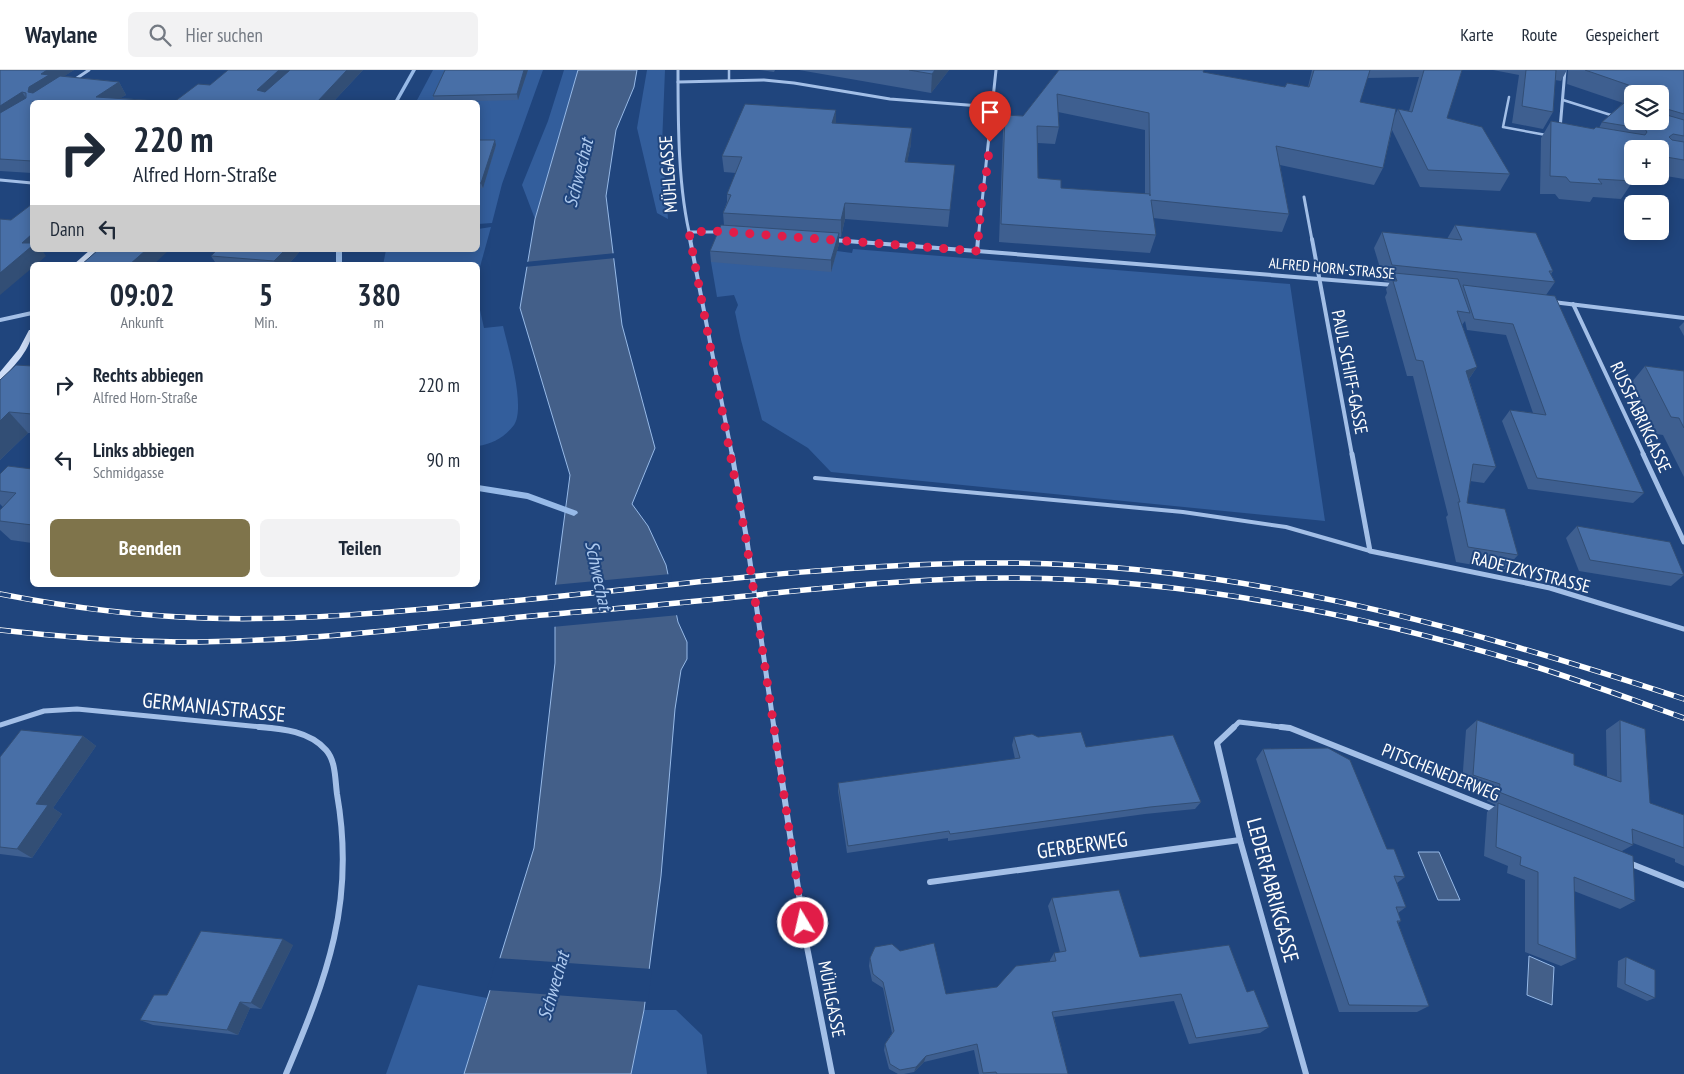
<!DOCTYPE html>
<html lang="de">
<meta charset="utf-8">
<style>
:root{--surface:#fff;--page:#f2f2f3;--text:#1f2937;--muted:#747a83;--line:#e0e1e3;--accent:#7f744b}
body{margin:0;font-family:"PT Sans Narrow",sans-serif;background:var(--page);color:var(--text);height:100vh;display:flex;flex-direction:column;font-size:19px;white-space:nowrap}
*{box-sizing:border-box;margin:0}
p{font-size:16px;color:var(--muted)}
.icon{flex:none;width:28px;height:28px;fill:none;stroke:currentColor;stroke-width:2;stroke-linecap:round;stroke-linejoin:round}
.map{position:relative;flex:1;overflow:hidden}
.sheet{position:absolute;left:30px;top:192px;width:450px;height:325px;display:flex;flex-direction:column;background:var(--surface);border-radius:8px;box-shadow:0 2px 12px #0003}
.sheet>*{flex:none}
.hud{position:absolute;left:30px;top:30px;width:450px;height:152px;border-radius:8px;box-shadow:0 2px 12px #0003;background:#fff;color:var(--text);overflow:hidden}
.buttons{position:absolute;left:1624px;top:15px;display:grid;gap:10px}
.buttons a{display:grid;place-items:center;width:45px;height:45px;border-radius:8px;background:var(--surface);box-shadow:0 2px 12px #0003;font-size:25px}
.pin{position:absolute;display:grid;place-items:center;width:42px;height:42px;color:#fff;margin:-51px -21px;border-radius:50% 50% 50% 0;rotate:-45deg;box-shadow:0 0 5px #0007}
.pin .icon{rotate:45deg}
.me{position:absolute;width:55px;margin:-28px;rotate:351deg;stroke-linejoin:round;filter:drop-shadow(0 0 4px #0008)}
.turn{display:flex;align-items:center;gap:18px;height:105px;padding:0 20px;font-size:22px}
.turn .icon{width:65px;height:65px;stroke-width:2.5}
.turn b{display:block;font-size:35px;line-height:42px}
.then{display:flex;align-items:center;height:48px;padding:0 20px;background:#0003;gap:10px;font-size:19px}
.eta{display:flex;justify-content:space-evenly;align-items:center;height:85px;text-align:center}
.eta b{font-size:30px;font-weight:800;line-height:35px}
.primary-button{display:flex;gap:10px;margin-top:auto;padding:10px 20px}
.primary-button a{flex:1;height:58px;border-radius:8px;background:var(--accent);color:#fff;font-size:20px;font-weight:800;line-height:58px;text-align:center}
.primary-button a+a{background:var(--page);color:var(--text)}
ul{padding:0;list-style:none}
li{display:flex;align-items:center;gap:15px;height:75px;padding:0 20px}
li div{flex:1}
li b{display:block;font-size:19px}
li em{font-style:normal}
header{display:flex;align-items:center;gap:30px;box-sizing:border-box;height:70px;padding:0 25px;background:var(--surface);border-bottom:1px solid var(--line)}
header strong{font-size:24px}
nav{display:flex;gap:28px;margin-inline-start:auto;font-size:18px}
.search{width:350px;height:45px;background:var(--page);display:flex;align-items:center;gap:12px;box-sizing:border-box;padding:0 18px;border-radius:8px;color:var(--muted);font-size:19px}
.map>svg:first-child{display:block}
</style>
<header>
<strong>Waylane</strong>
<div class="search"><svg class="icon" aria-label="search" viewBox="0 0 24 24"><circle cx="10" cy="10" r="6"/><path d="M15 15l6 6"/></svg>Hier suchen</div>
<nav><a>Karte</a><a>Route</a><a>Gespeichert</a></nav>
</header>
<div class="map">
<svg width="1684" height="1004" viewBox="0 0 1684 1004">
<rect width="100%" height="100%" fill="#20457d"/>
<g fill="#335e9c">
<polygon points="433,0 543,0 502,114 492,153 478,154 478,32 416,32"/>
<polygon points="564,0 578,0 535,149 522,115 548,51"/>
<polygon points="647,0 665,0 662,75 668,149 657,143 637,58"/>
<polygon points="491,157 478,204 478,195 383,195 386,180 478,180 478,159"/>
<polygon points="720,170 837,179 837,181 852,183 853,179 1290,214 1325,451 831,402 808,378 762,350 741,270 735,242 738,235 734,225 717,227 711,192"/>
<path d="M478,240H480L484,258L503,256C508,277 526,337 514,355C505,367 492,374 478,376Z"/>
<polygon points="418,915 487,928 464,1004 386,1004"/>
<polygon points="644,940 676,940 702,965 707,1004 631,1004"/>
</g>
<g fill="#435f89" stroke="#97bae8">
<polygon points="578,0 637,0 634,17 616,60 606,126 622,255 655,378 632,434 648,456 666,495 678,552 687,572 687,589 681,600 675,639 661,806 644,940 631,1004 464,1004 534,778 555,593 555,519 570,405 520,238 535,149"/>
<polygon points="1418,782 1439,782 1460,830 1438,830"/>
<polygon points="1529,886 1554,897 1552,935 1527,925"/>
</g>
<g fill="#20457d">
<polygon points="616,183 616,188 524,197 525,192"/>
<polygon points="671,504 679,545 552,557 553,515"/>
<polygon points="497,888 652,899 648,932 487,920"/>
</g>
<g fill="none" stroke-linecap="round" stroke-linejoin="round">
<g fill="#97bae8" fill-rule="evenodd">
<polygon points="412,0 416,0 398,32 394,32"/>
<rect x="336" y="180" width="6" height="15"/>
<polygon points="478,415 528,423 577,441 578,443 574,446 527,429 478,421"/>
</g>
<g stroke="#a3bfe7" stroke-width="2.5">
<polyline points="729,0 729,10"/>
<polyline points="1509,27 1503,57 1546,65"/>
<polyline points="1563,30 1614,46"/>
</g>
<polyline stroke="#a3bfe7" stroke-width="4" points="815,408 1183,442 1286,457 1370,481"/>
<g stroke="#a3bfe7" stroke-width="3">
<path d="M678,0C678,53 678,120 691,170"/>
<polyline points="71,12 89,0"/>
<polyline points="678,12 764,10 794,13 890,29 993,37"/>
<polyline points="1560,59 1565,0"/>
<polyline points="0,110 32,113"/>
<polyline points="1304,127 1312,170"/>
<polyline points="689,162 724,162"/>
<polyline points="978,170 996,0"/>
</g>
<g stroke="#a3bfe7" stroke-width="4">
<polyline points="690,169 732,385"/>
<polyline points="978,169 977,181 1393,215"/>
<polyline points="1312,169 1352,385"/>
<polyline points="833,170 977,181"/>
<polyline points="1553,232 1684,248"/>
<polyline points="1573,234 1644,385"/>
<polyline points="0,250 32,243"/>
</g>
<g stroke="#a3bfe7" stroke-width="5">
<polyline points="732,384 747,471 774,658"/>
<polyline points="1352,384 1370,481 1550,518 1684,559"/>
<polyline points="1643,384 1684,472"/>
<polyline points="0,655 44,641 77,639 272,658"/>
<polyline points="1233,658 1239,652 1290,658"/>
</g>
<g stroke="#a3bfe7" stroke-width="6">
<path d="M259,657C283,659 309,661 326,680C336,691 335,710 337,724C356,832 327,907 286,1004"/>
<polyline points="774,657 806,872 832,1004"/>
<polyline points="1234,657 1217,673 1240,770 1306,1004"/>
<polyline points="1281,657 1290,658 1498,741"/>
<polyline points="1629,793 1684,815"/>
<polyline points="930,812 1240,770"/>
</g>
<g fill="#ceddf6" fill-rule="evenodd">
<polygon points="90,180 98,180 81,195 73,195"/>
<path d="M29,260H32C32,279 14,295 3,309L0,310V302L19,279Z"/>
</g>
<defs>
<g id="rail">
<path d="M0,524C67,537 135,546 204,548C293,551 381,543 469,535C639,520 810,495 981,493C1230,490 1450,553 1684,629"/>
<path d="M0,560C60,567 119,571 179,572C294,572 408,559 521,547C587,541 652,536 717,529C814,519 911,508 1008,508C1185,508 1361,544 1530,595C1582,611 1633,630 1684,648"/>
</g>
</defs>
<use href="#rail" stroke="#fff" stroke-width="5.5"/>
<use href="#rail" stroke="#20457d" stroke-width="4" stroke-dasharray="11" stroke-linecap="butt"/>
</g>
<g fill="#3e5f90" fill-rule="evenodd">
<polygon points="0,0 74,0 64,6 119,12 126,25 120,28 174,32 210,15 363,0 333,32 32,32 32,103 0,101"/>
<polygon points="760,0 775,0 774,2"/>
<polygon points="799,0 949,0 931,23"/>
<path d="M1059,0L1207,3L1285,17H1308L1312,0H1462L1447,48L1510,104L1500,121L1420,117L1392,60L1383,98L1374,115L1280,95L1289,144L1282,162L1153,148L1156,165L1150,183L999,172L1003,62L1005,45L1023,46ZM1419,7L1409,41L1398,39L1395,45L1360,32L1367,8ZM1058,42L1145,60V124L1061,118L1038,108V73L1055,74L1059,57Z"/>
<polygon points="1493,0 1567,0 1561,11 1555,10 1553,42 1543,59 1512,53 1519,5"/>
<path d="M1568,0H1684V109L1660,105V79H1632L1633,111L1621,129L1593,127L1590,132L1559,129L1555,124H1540L1541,68L1551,51L1594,59L1599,58L1602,52L1623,33L1567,14ZM1632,24H1660V51H1632Z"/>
<polygon points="525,7 518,30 435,32 433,26"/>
<polygon points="836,54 911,74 907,92 953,112 948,157 845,149 841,167 839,167 839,174 831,202 711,192 710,181 724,155 723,143 727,132 727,124 736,103 724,102 722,86"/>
<polygon points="478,70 496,75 483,118 478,119"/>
<polygon points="1455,155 1553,201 1551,204 1555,212 1546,225 1644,423 1633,433 1528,419 1502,351 1510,340 1533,343 1506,265 1467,260 1465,251 1462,255 1477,297 1469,309 1496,397 1484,413 1470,411 1467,433 1518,485 1504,500 1456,492 1446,447 1448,445 1413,306 1407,306 1385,227 1387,223 1386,219 1390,212 1384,211 1374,178 1382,162 1447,169"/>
<polygon points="301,180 288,195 217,195 211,186"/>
<polygon points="1684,252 1684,266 1679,257"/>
<polygon points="32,296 32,363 28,363 0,390 0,310"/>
<polygon points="1645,296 1684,301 1684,407 1663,365 1656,364 1631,313"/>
<polygon points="32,399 32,473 11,470 0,460 0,440 3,437 0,434 0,404"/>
<polygon points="1577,456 1684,505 1671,516 1579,501 1566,468"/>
<polygon points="1477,650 1574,695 1607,707 1606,660 1620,650 1650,733 1684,745 1684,796 1675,792 1675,789 1633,773 1633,775 1622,781 1635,831 1620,839 1574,821 1576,889 1561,896 1525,882 1525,810 1507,803 1508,796 1484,786 1487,742 1496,735 1487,731 1488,724 1462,714 1466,660"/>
<polygon points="83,666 96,676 53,738 62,744 32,788 0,784 0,687"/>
<polygon points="1014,667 1038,667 1086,677 1201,732 1195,739 1145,744 948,771 948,768 847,783 838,721 838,713 1015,689 1012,675"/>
<polygon points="1263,679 1387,779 1405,807 1397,813 1406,837 1398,843 1401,851 1398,853 1429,936 1417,942 1339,942 1256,689"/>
<polygon points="1052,828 1140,887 1247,922 1269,957 1260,963 1189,974 1174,931 1054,947 1068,1004 979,1004 974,980 924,992 914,1002 904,1004 898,1004 889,999 884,980 885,974 892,963 883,918 872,911 869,896 870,888 946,924 997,917 1050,892 1050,890 1054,883 1060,882 1048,836"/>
<polygon points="293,875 261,939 250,938 238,965 153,955 140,950"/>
<polygon points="1626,887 1655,928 1647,931 1617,917 1618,891"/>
</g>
<g fill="#324e75">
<polygon points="47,0 74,0 54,13 37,32 28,22 29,17 41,4"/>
<polygon points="279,0 297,0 263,32 257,20"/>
<polygon points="347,0 363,0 333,32 317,32"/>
<polygon points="524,0 528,0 518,30 517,24"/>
<polygon points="935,0 949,0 931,23 932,4"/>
<polygon points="119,12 126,25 114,32 96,27"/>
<polygon points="22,22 30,34 0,54 0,36"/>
<polygon points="836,40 836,56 832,53"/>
<polygon points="912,58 911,74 904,108 905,92"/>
<polygon points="495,70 496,75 483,118 481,113"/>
<polygon points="845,133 845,149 841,167 841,150"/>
<polygon points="839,163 839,174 831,202 831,190"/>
<polygon points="32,164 32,180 42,180 46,186 36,195 32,195 32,198 0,225 0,203 22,173"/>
<polygon points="146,180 169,180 153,195 129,195"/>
<polygon points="285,180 301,180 288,195 276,195 274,191"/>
<polygon points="1477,297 1466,313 1466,301"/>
<polygon points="9,342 28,363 0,390 0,351"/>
<polygon points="83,666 96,676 53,738 62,744 32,788 17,779 36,734"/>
<polygon points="283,869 293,875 261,939 251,933"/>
<polygon points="240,932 250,938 238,965 227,960"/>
<polygon points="926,986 924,992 914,1002 916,997"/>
</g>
<g fill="#486fa7" stroke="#324e75" fill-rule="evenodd">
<polygon points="0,0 47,0 41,4 49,5 29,17 28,22 33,23 60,6 119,12 96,27 174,32 198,14 210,15 228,0 279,0 257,20 265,22 290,0 347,0 317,32 32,32 32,91 0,89 0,43 26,28 26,23 22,22 0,36"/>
<polygon points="445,0 524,0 517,24 433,26"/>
<polygon points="909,0 935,0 932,4"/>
<path d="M1059,0H1204L1203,2L1285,17L1287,13L1309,17L1314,0H1370L1360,32L1396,39L1383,98L1276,76L1289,144L1151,130L1156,165L1001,154L1005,45L1023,46ZM1057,24L1149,43L1150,126V124L1061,118V110L1038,108L1037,56L1059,57Z"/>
<polygon points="1424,0 1462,0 1447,48 1482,57 1510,104 1428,100 1398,39 1412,42"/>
<polygon points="1526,0 1556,0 1553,42 1522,36"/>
<polygon points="1585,0 1684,0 1684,44 1660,37 1660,24 1634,24 1640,19"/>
<polygon points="1625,32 1632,34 1632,51 1660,51 1660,43 1684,50 1684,66 1673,64 1669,67 1672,70 1684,72 1684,90 1660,86 1660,79 1632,79 1633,111 1598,109 1602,114 1570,112 1566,107 1550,106 1551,51 1594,59 1596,57 1645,65 1647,62 1645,59 1602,52"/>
<polygon points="745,34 836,40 832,53 912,58 905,92 955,95 950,140 845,133 841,150 723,143 731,125 727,124 742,87 722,86"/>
<polygon points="478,70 495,70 481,113 478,113"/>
<polygon points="32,134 32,164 22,173 32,173 32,176 0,203 0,149 11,150"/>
<polygon points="721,155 839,163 831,190 710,181"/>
<polygon points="1455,155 1536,163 1553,201 1549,201 1555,212 1392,195 1382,162 1462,170"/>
<polygon points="98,180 146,180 129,195 81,195"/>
<polygon points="217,180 285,180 274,191 211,186"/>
<polygon points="1394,203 1458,209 1470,243 1457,241 1477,297 1466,301 1496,397 1473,394 1467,433 1505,439 1518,485 1468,477 1458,432 1460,432 1423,291 1416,290 1393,211 1397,211"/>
<polygon points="1463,215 1555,226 1644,423 1537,408 1510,340 1546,345 1513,254 1474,249"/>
<polygon points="16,295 32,296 32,344 9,342 0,351 0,310"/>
<polygon points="1645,296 1684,301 1684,358 1679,348 1671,347"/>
<polygon points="8,396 32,399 32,455 0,451 0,440 16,423 0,421 0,404"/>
<polygon points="1577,456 1670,472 1684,505 1590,490"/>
<polygon points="1477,650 1574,684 1574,695 1621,712 1620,650 1645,659 1650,733 1684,745 1684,778 1632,759 1633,775 1499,722 1500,714 1473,705"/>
<polygon points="21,660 83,666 36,734 48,735 17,779 0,777 0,687"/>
<polygon points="1081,662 1086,677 1173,665 1201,732 1150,737 950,764 949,761 848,776 838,713 1020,688 1014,667 1032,664 1038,667"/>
<polygon points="1328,678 1350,690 1387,779 1394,779 1405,807 1394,806 1406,837 1396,837 1401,851 1397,851 1429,936 1349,935 1263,679"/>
<polygon points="1498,733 1633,786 1635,831 1574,807 1576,889 1538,874 1538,802 1520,795 1521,787 1496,777"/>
<polygon points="1119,820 1140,887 1229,875 1247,922 1254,920 1269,957 1196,968 1181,924 1052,942 1068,1004 997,1004 996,1002 983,1003 977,974 926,986 916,997 900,1000 890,994 885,974 894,961 883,912 873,904 870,888 875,877 892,874 900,881 934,873 946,924 997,917 1016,896 1056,891 1054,883 1066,881 1052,828"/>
<polygon points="201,861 283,869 251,933 240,932 227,960 140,950 154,925 167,925"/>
<polygon points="1626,887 1655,900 1655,928 1625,914"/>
</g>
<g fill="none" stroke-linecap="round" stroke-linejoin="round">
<polyline stroke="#e11d48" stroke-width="9" stroke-dasharray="0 16.2" points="803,853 746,469 689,162 715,161 754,164 977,181 983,115 986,106 990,72"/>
</g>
<g text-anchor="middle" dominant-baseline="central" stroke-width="4" stroke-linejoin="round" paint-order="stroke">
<g font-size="15" fill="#fff" stroke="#20457d">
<text transform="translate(1332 198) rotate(5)">ALFRED HORN-STRASSE</text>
</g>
<g font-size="18" fill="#fff" stroke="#20457d">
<text transform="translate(668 104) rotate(-94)">MÜHLGASSE</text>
<text transform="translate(1350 302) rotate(79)">PAUL SCHIFF-GASSE</text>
<text transform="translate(1641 347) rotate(65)">RUSSFABRIKGASSE</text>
<text transform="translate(1531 502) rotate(14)">RADETZKYSTRASSE</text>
<text transform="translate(1441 702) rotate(22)">PITSCHENEDERWEG</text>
<text transform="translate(832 929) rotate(79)">MÜHLGASSE</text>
</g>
<g font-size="19" font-style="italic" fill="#aecaef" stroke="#20457d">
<text transform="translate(578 103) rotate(-76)">Schwechat</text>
<text transform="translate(599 505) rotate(78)">Schwechat</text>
<text transform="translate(553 916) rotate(-74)">Schwechat</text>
</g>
<g font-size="21" fill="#fff" stroke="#20457d">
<text transform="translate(214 637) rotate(6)">GERMANIASTRASSE</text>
<text transform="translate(1082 775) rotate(-8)">GERBERWEG</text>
<text transform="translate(1273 820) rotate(75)">LEDERFABRIKGASSE</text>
</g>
</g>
</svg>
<div class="buttons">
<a><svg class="icon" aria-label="layers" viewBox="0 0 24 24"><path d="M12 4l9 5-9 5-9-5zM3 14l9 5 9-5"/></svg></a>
<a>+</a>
<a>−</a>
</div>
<div class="pin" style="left:990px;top:72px;background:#d93025"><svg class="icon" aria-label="arrive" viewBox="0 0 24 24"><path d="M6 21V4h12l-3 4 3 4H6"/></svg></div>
<svg class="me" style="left:803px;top:853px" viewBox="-20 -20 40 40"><circle r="17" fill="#e11d48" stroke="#fff" stroke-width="3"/><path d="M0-11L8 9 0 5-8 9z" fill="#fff"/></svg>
<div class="hud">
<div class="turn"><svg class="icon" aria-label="right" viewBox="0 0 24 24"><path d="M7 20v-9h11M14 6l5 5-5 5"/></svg><div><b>220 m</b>Alfred Horn-Straße</div></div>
<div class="then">Dann<svg class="icon" aria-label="left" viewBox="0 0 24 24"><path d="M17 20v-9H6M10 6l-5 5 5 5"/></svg></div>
</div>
<section class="sheet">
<div class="eta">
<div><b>09:02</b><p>Ankunft</p></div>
<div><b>5</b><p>Min.</p></div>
<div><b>380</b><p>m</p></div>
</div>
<ul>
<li><svg class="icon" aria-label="right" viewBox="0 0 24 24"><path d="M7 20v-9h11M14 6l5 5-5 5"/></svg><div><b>Rechts abbiegen</b><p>Alfred Horn-Straße</p></div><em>220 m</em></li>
<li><svg class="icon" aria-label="left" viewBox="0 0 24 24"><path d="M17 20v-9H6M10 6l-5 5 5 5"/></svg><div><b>Links abbiegen</b><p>Schmidgasse</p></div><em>90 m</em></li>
</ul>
<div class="primary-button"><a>Beenden</a><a>Teilen</a></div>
</section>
</div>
